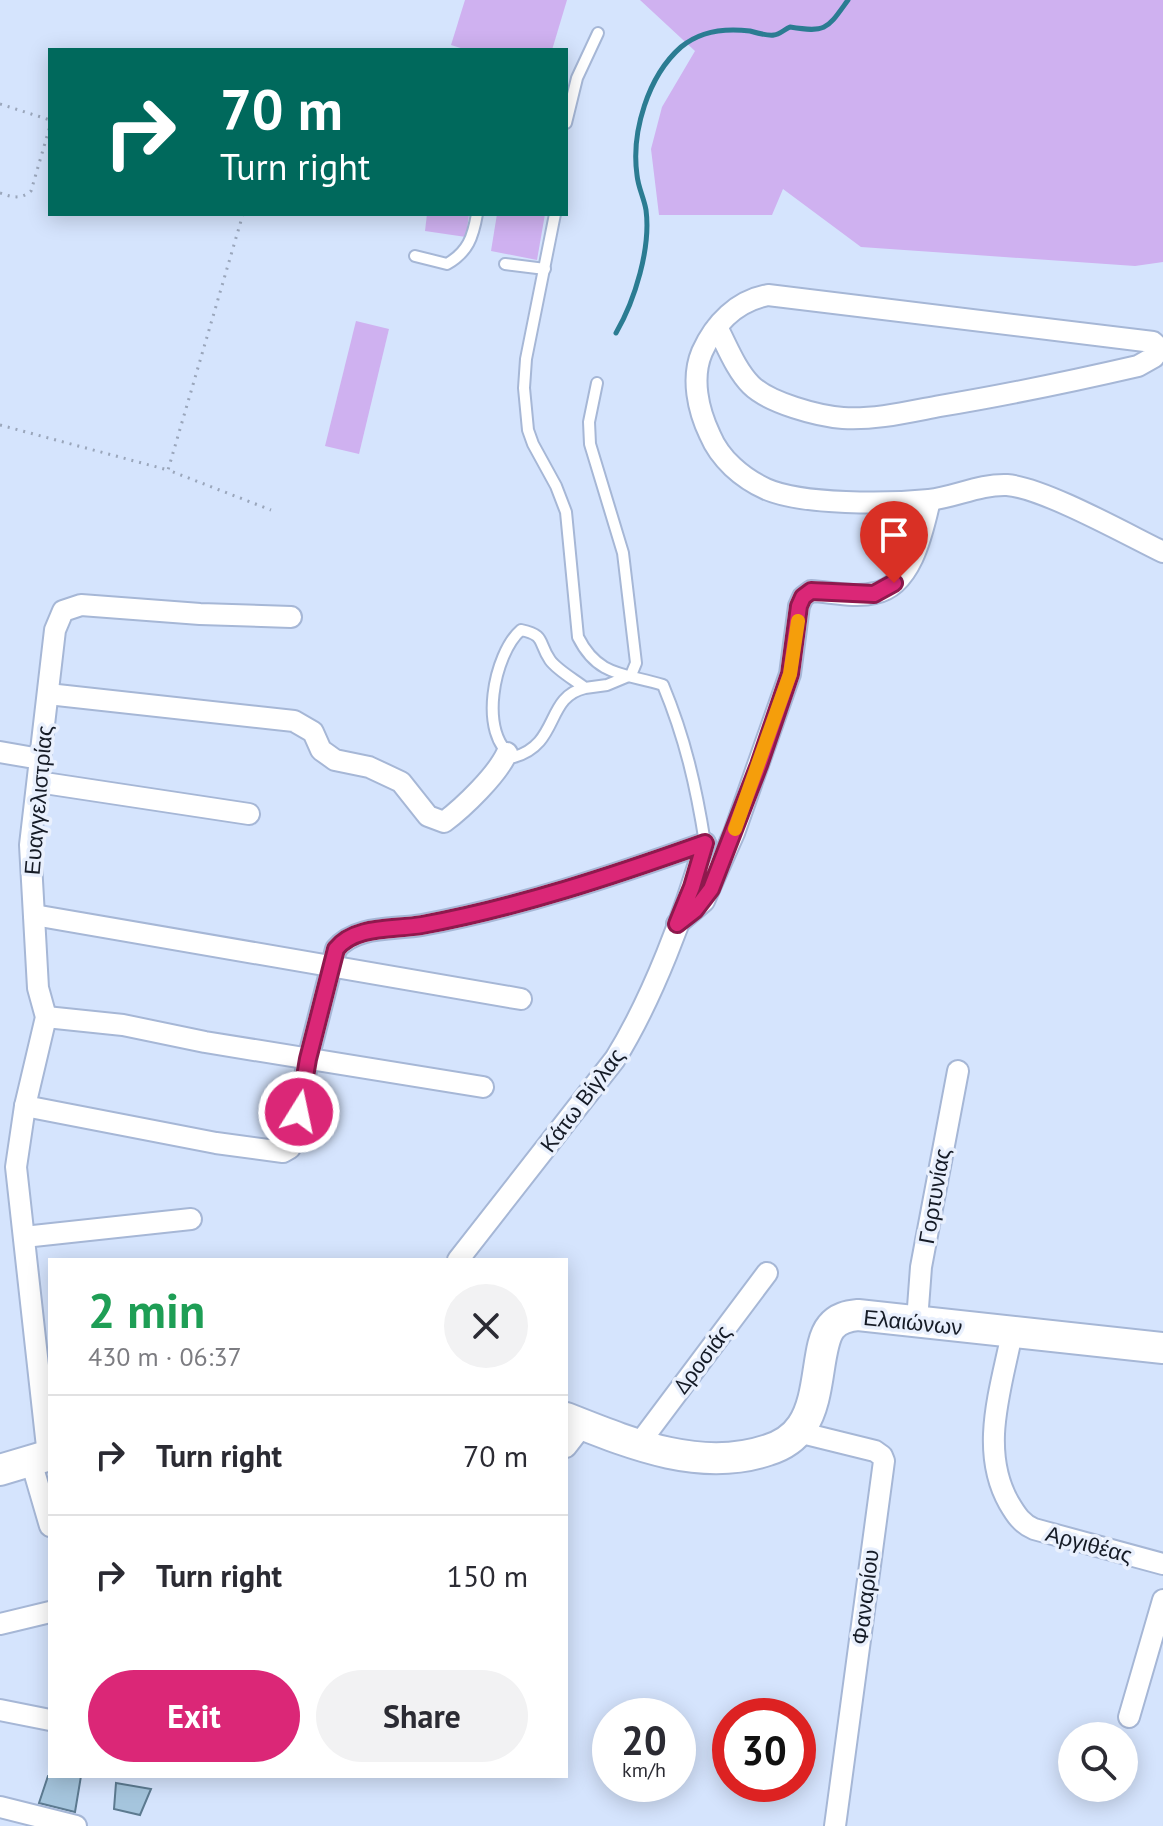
<!DOCTYPE html>
<meta charset="utf-8">
<style>
:root{--surface:#fff;--page:#f2f2f3;--text:#2b2b33;--muted:#7c7c81;--line:#e1e1e2;--accent:#db2777}
body{margin:0;font-family:"PT Sans",sans-serif;background:var(--page);color:var(--text);height:100vh;display:flex;flex-direction:column;font-size:30px;white-space:nowrap}
*{box-sizing:border-box;margin:0}
p{font-size:26px;color:var(--muted)}
.icon{flex:none;width:44px;height:44px;fill:none;stroke:currentColor;stroke-width:2;stroke-linecap:round;stroke-linejoin:round}
.map{position:relative;flex:1;overflow:hidden}
.sheet{position:absolute;left:48px;top:1258px;width:520px;height:520px;display:flex;flex-direction:column;background:var(--surface);border-radius:0px;box-shadow:0 4px 20px #0003}
.sheet>*{flex:none}
.banner{position:absolute;left:48px;top:48px;width:520px;height:168px;border-radius:0px;box-shadow:0 4px 20px #0003;background:#00695c;color:#fff;overflow:hidden}
.controls{position:absolute;left:1058px;top:1722px;display:grid;gap:16px}
.controls a{display:grid;place-items:center;width:80px;height:80px;border-radius:50%;background:var(--surface);box-shadow:0 4px 20px #0003;font-size:40px}
.speed{position:absolute;left:592px;top:1698px;display:flex;gap:16px;font-size:40px;font-weight:700;text-align:center}
.speed>*{display:grid;place-content:center;width:104px;height:104px;border-radius:50%;background:var(--surface);box-shadow:0 4px 20px #0003;line-height:1}
.speed small{font-size:20px;font-weight:400}
.speed .limit{border:12px solid #d22;background:#fff;color:#111}
.pin{position:absolute;display:grid;place-items:center;width:68px;height:68px;color:#fff;margin:-82px -34px;border-radius:50% 50% 50% 0;rotate:-45deg;box-shadow:0 0 8px #0007}
.pin .icon{rotate:45deg}
.me{position:absolute;width:88px;margin:-44px;rotate:10deg;stroke-linejoin:round;filter:drop-shadow(0 0 6px #0008)}
.turn{display:flex;align-items:center;gap:28px;height:168px;padding:0 40px;font-size:36px}
.turn .icon{width:104px;height:104px;stroke-width:2.5}
.turn b{display:block;font-size:56px;line-height:68px}
.round{display:grid;place-items:center;flex:none;width:84px;height:84px;border-radius:42px;background:var(--page)}
.headline{display:flex;align-items:center;justify-content:space-between;height:136px;padding:0 40px}
h1{font-size:48px;font-weight:600;line-height:60px;color:#1e9e55}
.button{display:flex;gap:16px;margin-top:auto;padding:16px 40px}
.button a{flex:1;height:92px;border-radius:48px;background:var(--accent);color:#fff;font-size:32px;font-weight:600;line-height:92px;text-align:center}
.button a+a{background:var(--page);color:var(--text)}
ul{padding:0;list-style:none}
li{display:flex;align-items:center;gap:24px;height:120px;padding:0 40px;border-top:2px solid var(--line)}
li div{flex:1}
li b{display:block;font-size:30px}
li em{font-style:normal}
.map>svg:first-child{display:block}
</style>
<div class="map">
<svg width="1163" height="1826" viewBox="0 0 1163 1826">
<rect width="100%" height="100%" fill="#d5e4fd"/>
<g fill="#cfb1f0">
<polygon points="465,0 567,0 552,50 467,50 451,45"/>
<polygon points="640,0 1163,0 1163,262 1135,266 861,247 783,189 772,215 659,215 651,149 662,107 695,51"/>
<polygon points="427,214 469,214 466,237 425,231"/>
<polygon points="497,214 545,214 537,260 491,251"/>
<polygon points="356,321 389,329 359,454 325,446"/>
</g>
<g fill="none" stroke-linecap="round" stroke-linejoin="round">
<path stroke="#2b7c92" stroke-width="5" d="M616,333C635,300 651,248 646,210C644,198 638,187 637,175C631,132 648,76 681,47C700,31 726,28 750,31C757,33 767,36 774,35C779,35 785,29 790,27C827,33 827,29 848,0"/>
</g>
<g fill="#a5c5dd" stroke="#5c7a90" stroke-width="2">
<polygon points="48,1776 81,1776 75,1812 39,1803"/>
<polygon points="116,1783 151,1789 140,1815 114,1809"/>
</g>
<g fill="none" stroke-linecap="round" stroke-linejoin="round">
<defs>
<g id="service">
<polyline points="566,123 577,78 598,33"/>
<path d="M555,214L526,359L524,388L528,430L533,444L556,486L566,512L578,637C598,677 624,673 663,685C685,738 696,786 705,843"/>
<path d="M415,256L447,264C468,252 473,237 477,214"/>
<polyline points="505,264 545,269"/>
<path d="M585,688C545,697 560,744 514,757C477,736 494,653 521,630C546,635 538,643 550,660C557,670 575,680 585,688L607,685L631,675L636,663L623,553L590,444L589,422L597,383"/>
</g>
<g id="minor">
<path d="M717,327C727,346 736,370 751,385C769,403 818,416 843,418C875,420 908,412 940,406C1006,395 1073,381 1138,366L1154,357L1159,348L1153,342L768,295C737,301 715,323 702,352C691,378 698,410 710,435C720,459 742,478 766,489C802,505 888,504 929,500C955,497 980,484 1007,485C1044,488 1126,534 1163,552"/>
<path d="M48,694L294,721L313,732L321,750L335,760L369,767L401,782L428,816L444,822C464,807 497,775 507,753"/>
<polyline points="0,752 40,759"/>
<polyline points="38,782 249,814"/>
<polyline points="34,915 521,999"/>
<path d="M677,924L704,901L734,833L790,674L799,606L803,597L811,591C831,592 855,598 875,593C912,586 923,530 930,500"/>
<polyline points="46,1017 123,1025 205,1042 483,1087"/>
<path d="M25,1106L216,1143L283,1152L290,1148L294,1139L308,1059L336,949C356,925 394,930 422,925C519,907 612,876 705,843"/>
<polyline points="24,1237 191,1219"/>
<path d="M458,1260L615,1059C653,998 685,912 705,843"/>
<polyline points="917,1321 921,1267 958,1071"/>
<path d="M1012,1333C1001,1389 979,1450 1009,1503C1016,1515 1022,1524 1034,1529L1163,1564"/>
<polyline points="798,1432 875,1451 882,1456 884,1461 835,1826"/>
<polyline points="638,1445 767,1273"/>
<polyline points="566,1447 583,1425"/>
<polyline points="48,1456 16,1167 25,1106 46,1017 38,988 30,845 55,630 63,611 81,605 200,614 291,617"/>
<polyline points="31,1461 50,1526"/>
<polyline points="0,1624 50,1612"/>
<polyline points="0,1710 50,1720"/>
<polyline points="1129,1717 1163,1600"/>
<polyline points="0,1807 76,1826"/>
</g>
<g id="secondary">
<path d="M566,1418C629,1443 700,1473 768,1450C781,1446 794,1438 802,1426C822,1397 816,1345 831,1327C838,1318 848,1316 858,1315L1163,1348"/>
<polyline points="0,1470 50,1455"/>
</g>
</defs>
<use href="#service" stroke="#a6b7d6" stroke-width="14"/>
<use href="#minor" stroke="#a6b7d6" stroke-width="24"/>
<use href="#secondary" stroke="#a6b7d6" stroke-width="34"/>
<g stroke="#9aa6bb" stroke-width="3" stroke-dasharray="2 6" stroke-linecap="butt">
<polyline points="0,104 50,120"/>
<path d="M0,193C12,197 20,200 31,191L50,126"/>
<polyline points="243,214 168,470 271,510"/>
<polyline points="0,425 168,470"/>
</g>
<use href="#service" stroke="#fff" stroke-width="10"/>
<use href="#minor" stroke="#fff" stroke-width="20"/>
<use href="#secondary" stroke="#fff" stroke-width="30"/>
</g>
<g fill="none" stroke-linecap="round" stroke-linejoin="round">
<defs>
<path id="route" d="M299,1112L308,1059L336,949C355,925 394,930 422,925C519,907 612,876 705,843L692,887L677,924L695,910L711,889L759,765L790,674L799,606L803,597L811,591L874,594L894,583"/>
</defs>
<use href="#route" stroke="#8e194d" stroke-width="20"/>
<use href="#route" stroke="#db2777" stroke-width="14"/>
<polyline stroke="#f59e0b" stroke-width="14" points="735,829 790,674 798,621"/>
</g>
<g text-anchor="middle" dominant-baseline="central" stroke-width="7" stroke-linejoin="round" paint-order="stroke">
<g font-size="22" fill="#151b26" stroke="#e9f0fd">
<text transform="translate(38 800) rotate(-85)">Ευαγγελιστρίας</text>
<text transform="translate(582 1100) rotate(-53)">Κάτω Βίγλας</text>
<text transform="translate(934 1196) rotate(-80)">Γορτυνίας</text>
<text transform="translate(913 1322) rotate(6)">Ελαιώνων</text>
<text transform="translate(702 1359) rotate(-53)">Δροσιάς</text>
<text transform="translate(1089 1544) rotate(15)">Αργιθέας</text>
<text transform="translate(865 1597) rotate(-83)">Φαναρίου</text>
</g>
</g>
</svg>
<div class="controls">
<a><svg class="icon" aria-label="search" viewBox="0 0 24 24"><circle cx="10" cy="10" r="6"/><path d="M15 15l6 6"/></svg></a>
</div>
<div class="speed"><div>20<small>km/h</small></div><div class="limit">30</div></div>
<div class="pin" style="left:894px;top:583px;background:#d93025"><svg class="icon" aria-label="arrive" viewBox="0 0 24 24"><path d="M6 21V4h12l-3 4 3 4H6"/></svg></div>
<svg class="me" style="left:299px;top:1112px" viewBox="-20 -20 40 40"><circle r="17" fill="#db2777" stroke="#fff" stroke-width="3"/><path d="M0-11L8 9 0 5-8 9z" fill="#fff"/></svg>
<div class="banner">
<div class="turn"><svg class="icon" aria-label="right" viewBox="0 0 24 24"><path d="M7 20v-9h11M14 6l5 5-5 5"/></svg><div><b>70 m</b>Turn right</div></div>
</div>
<section class="sheet">
<div class="headline"><div><h1>2 min</h1><p>430 m · 06:37</p></div><a class="round"><svg class="icon" aria-label="close" viewBox="0 0 24 24"><path d="M6 6l12 12M18 6L6 18"/></svg></a></div>
<ul>
<li><svg class="icon" aria-label="right" viewBox="0 0 24 24"><path d="M7 20v-9h11M14 6l5 5-5 5"/></svg><div><b>Turn right</b></div><em>70 m</em></li>
<li><svg class="icon" aria-label="right" viewBox="0 0 24 24"><path d="M7 20v-9h11M14 6l5 5-5 5"/></svg><div><b>Turn right</b></div><em>150 m</em></li>
</ul>
<div class="button"><a>Exit</a><a>Share</a></div>
</section>
</div>
